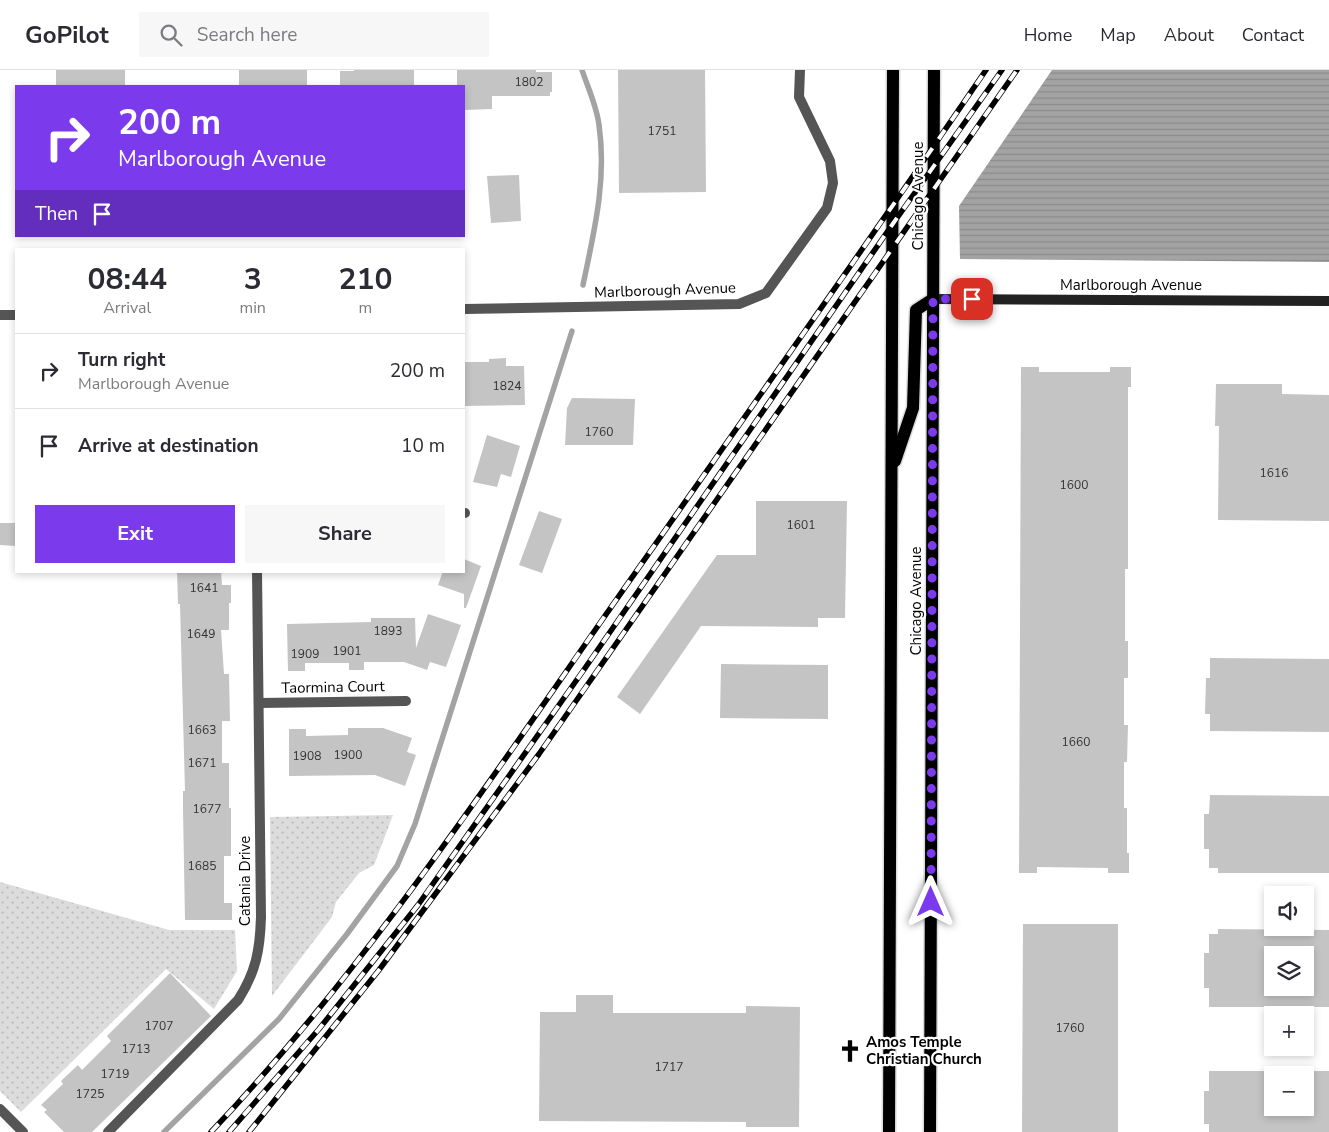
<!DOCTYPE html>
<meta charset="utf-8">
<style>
:root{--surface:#fff;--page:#f7f7f7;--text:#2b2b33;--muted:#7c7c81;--line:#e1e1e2;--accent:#7c3aed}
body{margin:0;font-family:"Nunito Sans",sans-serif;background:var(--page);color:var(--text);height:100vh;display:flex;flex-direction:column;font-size:19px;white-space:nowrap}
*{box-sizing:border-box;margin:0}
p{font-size:16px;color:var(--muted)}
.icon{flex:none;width:28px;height:28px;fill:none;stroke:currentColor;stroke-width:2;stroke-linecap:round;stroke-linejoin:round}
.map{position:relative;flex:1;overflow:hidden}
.details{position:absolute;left:15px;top:178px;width:450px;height:325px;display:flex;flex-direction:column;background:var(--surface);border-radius:0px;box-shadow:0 2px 8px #0003}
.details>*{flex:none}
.hud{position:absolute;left:15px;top:15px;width:450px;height:152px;border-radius:0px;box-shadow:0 2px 8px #0003;background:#7c3aed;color:#fff;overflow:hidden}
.controls{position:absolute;left:1264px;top:816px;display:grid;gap:10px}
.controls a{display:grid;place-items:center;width:50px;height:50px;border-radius:0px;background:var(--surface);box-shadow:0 2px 8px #0003;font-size:25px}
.pin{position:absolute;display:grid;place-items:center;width:42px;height:42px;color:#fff;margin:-21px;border-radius:10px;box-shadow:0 2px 8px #0006}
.me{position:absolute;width:55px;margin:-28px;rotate:0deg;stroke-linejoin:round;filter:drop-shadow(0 0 4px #0008)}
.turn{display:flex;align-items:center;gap:18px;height:105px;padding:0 20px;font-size:22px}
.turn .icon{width:65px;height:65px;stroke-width:2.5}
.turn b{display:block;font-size:35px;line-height:42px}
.then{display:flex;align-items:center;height:48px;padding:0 20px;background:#0003;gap:10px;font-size:19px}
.eta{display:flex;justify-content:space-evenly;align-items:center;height:85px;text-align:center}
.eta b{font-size:30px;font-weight:700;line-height:35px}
.action{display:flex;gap:10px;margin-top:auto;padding:10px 20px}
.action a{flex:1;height:58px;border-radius:0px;background:var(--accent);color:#fff;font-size:20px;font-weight:700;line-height:58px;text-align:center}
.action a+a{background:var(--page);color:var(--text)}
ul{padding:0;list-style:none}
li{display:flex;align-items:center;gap:15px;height:75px;padding:0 20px;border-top:1px solid var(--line)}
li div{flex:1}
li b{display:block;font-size:19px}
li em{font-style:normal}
header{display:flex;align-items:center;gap:30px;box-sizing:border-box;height:70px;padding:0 25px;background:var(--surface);border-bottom:1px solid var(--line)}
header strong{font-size:24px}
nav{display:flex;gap:28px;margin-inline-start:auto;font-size:18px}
.search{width:350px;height:45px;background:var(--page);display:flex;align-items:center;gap:12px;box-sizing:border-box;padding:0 18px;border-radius:0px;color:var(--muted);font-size:19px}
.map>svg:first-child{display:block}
</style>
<header>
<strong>GoPilot</strong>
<div class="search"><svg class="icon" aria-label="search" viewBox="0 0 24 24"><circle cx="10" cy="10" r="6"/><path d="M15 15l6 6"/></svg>Search here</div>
<nav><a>Home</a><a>Map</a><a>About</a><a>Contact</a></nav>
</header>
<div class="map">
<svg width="1329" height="1062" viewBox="0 0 1329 1062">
<defs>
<pattern id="grass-dots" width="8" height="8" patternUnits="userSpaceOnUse" patternTransform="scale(1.25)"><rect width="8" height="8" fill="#dcdcdc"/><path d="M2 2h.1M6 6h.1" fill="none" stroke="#bbb" stroke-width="1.8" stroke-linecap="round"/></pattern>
<pattern id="water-rules" width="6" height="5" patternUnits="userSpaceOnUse" patternTransform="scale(1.25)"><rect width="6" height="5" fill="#a3a3a3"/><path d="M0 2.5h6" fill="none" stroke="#8b8b8b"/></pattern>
</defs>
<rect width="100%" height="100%" fill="#fff"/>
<g fill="url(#grass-dots)">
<polygon points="393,745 374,795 359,803 336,832 332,847 272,926 270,747"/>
<polygon points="0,812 169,860 235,860 237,901 214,939 166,899 21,1042 0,1021"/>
</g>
<polygon fill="url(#water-rules)" points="1052,0 1329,0 1329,192 960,189 959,136"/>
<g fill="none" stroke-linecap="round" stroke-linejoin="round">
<g stroke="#a3a3a3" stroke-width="5.5">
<path d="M582,0C588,18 597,37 599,55C607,110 594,162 583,215"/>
<polyline points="164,1062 279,949 347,864 397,796 415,754 572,261"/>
</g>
</g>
<g fill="#c4c4c4" fill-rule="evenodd">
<rect x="56" y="0" width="69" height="16"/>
<rect x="239" y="0" width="68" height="16"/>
<polygon points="354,0 414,0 414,16 340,16 340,1 354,1"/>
<polygon points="457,0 536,0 536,2 552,2 552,22 550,22 550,26 492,26 492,39 464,40 464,16 457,16"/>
<polygon points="618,0 705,0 706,122 619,123"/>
<polygon points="519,105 521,151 491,153 487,106"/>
<polygon points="506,288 506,296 524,296 525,335 464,336 464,292 489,292 489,289"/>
<polygon points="1021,297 1039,297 1039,302 1110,302 1110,297 1131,297 1131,317 1128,317 1128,499 1125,499 1125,571 1128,571 1128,608 1124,608 1124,655 1128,655 1127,692 1124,692 1124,738 1127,738 1127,783 1129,783 1129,803 1108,803 1108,798 1037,797 1037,803 1019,803"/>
<polygon points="1216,314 1282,314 1282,324 1329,325 1329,451 1218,450 1219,356 1215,356"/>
<polygon points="572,328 635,329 633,375 565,375 567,338"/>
<polygon points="487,365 520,376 511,407 501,404 497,417 473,412"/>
<polygon points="756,431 847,431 845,548 818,548 818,557 701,556 640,644 617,627 717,485 756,485"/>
<polygon points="539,441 562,449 542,503 519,495"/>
<polygon points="0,453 16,453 16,476 0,475"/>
<polygon points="464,489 481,496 466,538 464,538 464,524 438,515 443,501 464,501"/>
<polygon points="177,501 221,501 222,515 231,515 231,533 229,533 229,560 221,560 224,604 229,604 230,651 222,651 222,693 229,693 229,738 231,738 231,786 224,786 224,833 232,833 232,850 185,850 183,739 183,721 185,721 180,534 178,534"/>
<polygon points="428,544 461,555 446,597 430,592 427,600 404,592 364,592 364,600 349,600 349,593 305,593 305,601 288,601 287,554 371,552 371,548 415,548 416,578"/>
<polygon points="1210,588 1329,589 1329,662 1210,661 1210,644 1205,644 1206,608 1210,608"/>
<polygon points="721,594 828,595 828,649 720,648"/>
<polygon points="348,658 383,658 412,668 407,682 416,685 405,716 375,705 289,706 289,659 306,659 306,666 348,665"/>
<polygon points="1210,725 1329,726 1329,803 1218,803 1218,798 1209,798 1209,779 1204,779 1204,744 1209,744"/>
<polygon points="1023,854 1118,854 1118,1062 1022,1062"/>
<path d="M1218,859L1329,860V937H1209V918H1204V883H1209V864H1218ZM1272,885H1305V918H1272Z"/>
<polygon points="170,903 211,946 92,1062 64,1062 44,1042 47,1040 41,1035 63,1014 61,1011 78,995 82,1000 111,971 107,966"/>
<polygon points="576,925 613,925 613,943 746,943 746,936 800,937 799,1057 746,1057 746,1052 539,1051 540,942 576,942"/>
<polygon points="1209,1001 1272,1001 1272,1038 1305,1038 1305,1001 1329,1001 1329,1062 1209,1062 1209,1054 1204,1054 1204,1021 1209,1021"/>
</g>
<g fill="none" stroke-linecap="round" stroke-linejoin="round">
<defs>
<g id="primary">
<polyline points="895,391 913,338 916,240 933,229"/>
<polyline points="889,1062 893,0"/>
<polyline points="930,1062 934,0"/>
</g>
</defs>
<use href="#primary" stroke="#dbdbdb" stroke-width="15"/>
<g stroke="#555" stroke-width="10">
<polyline points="464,239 739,234 766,223 827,138 833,113 830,91 799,27 800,0"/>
<polyline points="0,245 16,245"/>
<polyline points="464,443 465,443"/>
<polyline points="259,633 406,631"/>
<polyline points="0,1039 23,1062"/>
<path d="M108,1062L238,930C256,902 260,880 261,847L257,501"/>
</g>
<polyline stroke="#222" stroke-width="10" points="933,229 1329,231"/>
<use href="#primary" stroke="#000" stroke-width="12"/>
<defs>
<g id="rail">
<path d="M211,1062C358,907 478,728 600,553C729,369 859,186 986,0"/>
<polyline points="229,1062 319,959 418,835 583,601 892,155 1002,0"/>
<polyline points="249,1062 379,900 539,684 1017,0"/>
</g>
</defs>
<use href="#rail" stroke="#000" stroke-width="5.5"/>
<use href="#rail" stroke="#fff" stroke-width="4" stroke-dasharray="11" stroke-linecap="butt"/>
</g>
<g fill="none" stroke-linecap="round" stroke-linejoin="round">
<polyline stroke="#7c3aed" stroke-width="9" stroke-dasharray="0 16.2" points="931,832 933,229 972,229"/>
</g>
<defs>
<symbol id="church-bare" viewBox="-9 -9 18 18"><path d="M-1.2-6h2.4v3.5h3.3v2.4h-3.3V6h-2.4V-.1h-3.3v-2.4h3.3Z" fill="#000" stroke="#fff" stroke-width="2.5" paint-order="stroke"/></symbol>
</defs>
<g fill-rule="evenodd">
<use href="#church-bare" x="834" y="965" width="32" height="32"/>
</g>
<g text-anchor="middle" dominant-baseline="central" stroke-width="4.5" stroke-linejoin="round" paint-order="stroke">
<g font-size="12" fill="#313131">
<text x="529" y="12">1802</text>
<text x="662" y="61">1751</text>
<text x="507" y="316">1824</text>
<text x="599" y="362">1760</text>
<text x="1274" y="403">1616</text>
<text x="1074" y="415">1600</text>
<text x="801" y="455">1601</text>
<text x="204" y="518">1641</text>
<text x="388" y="561">1893</text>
<text x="201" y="564">1649</text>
<text x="347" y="581">1901</text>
<text x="305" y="584">1909</text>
<text x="202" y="660">1663</text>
<text x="1076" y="672">1660</text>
<text x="348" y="685">1900</text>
<text x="307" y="686">1908</text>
<text x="202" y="693">1671</text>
<text x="207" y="739">1677</text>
<text x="202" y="796">1685</text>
<text x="159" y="956">1707</text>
<text x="1070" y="958">1760</text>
<text x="136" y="979">1713</text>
<text x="669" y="997">1717</text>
<text x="115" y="1004">1719</text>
<text x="90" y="1024">1725</text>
</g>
<g font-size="15" fill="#000" stroke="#fff">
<text transform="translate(918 126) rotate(-90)">Chicago Avenue</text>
<text x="1131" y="215">Marlborough Avenue</text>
<text transform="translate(665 220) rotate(-2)">Marlborough Avenue</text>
<text transform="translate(916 531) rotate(-90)">Chicago Avenue</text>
<text transform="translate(333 617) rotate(-1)">Taormina Court</text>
<text transform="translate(245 811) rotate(-90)">Catania Drive</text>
</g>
<g font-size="15" font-weight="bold" fill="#000" stroke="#fff" text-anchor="start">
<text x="866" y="972">Amos Temple<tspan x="866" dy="17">Christian Church</tspan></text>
</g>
</g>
</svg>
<div class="controls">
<a><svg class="icon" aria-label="sound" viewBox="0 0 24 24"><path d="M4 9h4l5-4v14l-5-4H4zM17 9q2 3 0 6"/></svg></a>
<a><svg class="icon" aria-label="layers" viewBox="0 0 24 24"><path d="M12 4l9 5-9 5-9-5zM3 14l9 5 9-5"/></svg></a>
<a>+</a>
<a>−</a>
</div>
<div class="pin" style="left:972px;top:229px;background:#d93025"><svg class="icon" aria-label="arrive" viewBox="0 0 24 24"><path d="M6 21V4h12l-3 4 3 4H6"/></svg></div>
<svg class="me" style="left:931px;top:832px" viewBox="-20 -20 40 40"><path d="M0-17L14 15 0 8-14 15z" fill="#7c3aed" stroke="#fff" stroke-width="4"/></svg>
<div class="hud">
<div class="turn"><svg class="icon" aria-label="right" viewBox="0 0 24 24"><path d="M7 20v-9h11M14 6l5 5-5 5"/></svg><div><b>200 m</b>Marlborough Avenue</div></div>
<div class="then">Then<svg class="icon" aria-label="arrive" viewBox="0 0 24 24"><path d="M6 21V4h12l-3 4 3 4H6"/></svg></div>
</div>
<section class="details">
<div class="eta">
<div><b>08:44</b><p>Arrival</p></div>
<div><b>3</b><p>min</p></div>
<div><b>210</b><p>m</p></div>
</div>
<ul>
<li><svg class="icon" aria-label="right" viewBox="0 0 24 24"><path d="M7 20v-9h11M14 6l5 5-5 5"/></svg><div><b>Turn right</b><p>Marlborough Avenue</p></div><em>200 m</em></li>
<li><svg class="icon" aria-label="arrive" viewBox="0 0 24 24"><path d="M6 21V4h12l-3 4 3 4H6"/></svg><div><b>Arrive at destination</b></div><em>10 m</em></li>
</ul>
<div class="action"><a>Exit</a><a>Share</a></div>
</section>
</div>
